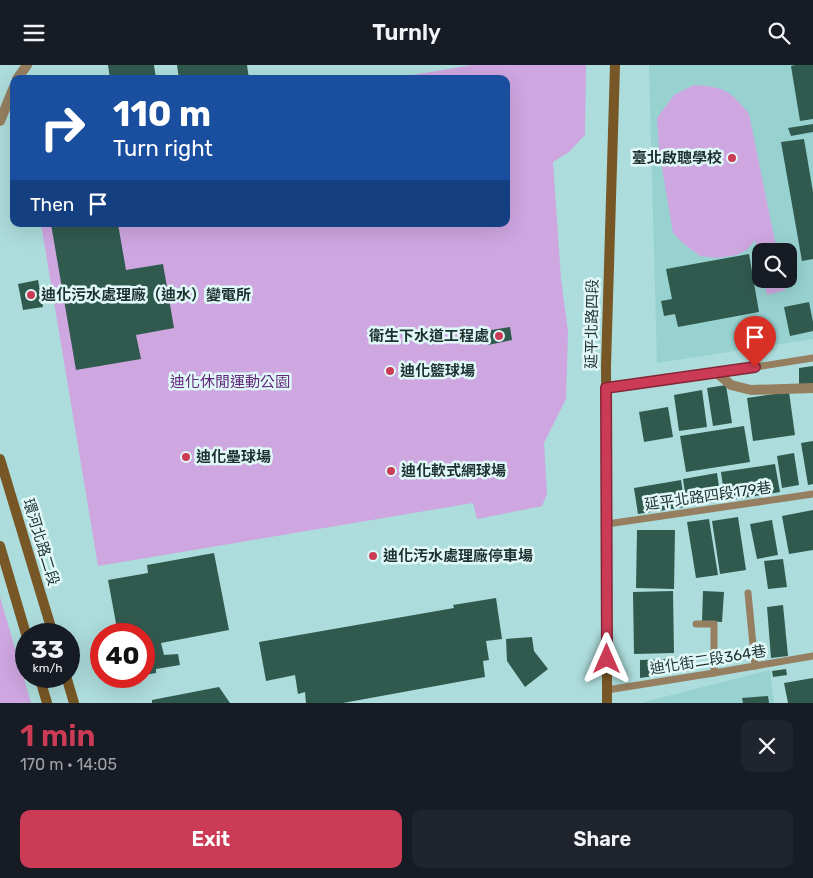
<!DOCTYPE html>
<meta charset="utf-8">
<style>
:root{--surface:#171b24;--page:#20242c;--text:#f1f3f6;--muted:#9ea1a6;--accent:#cc3b55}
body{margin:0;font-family:Rubik,"Noto Sans TC",sans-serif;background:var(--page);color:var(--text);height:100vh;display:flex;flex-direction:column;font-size:19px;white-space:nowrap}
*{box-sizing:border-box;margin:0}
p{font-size:16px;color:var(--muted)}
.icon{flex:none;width:28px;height:28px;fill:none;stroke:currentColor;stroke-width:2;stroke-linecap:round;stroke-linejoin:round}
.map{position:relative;height:638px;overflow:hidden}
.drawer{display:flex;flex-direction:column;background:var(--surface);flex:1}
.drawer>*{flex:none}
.guide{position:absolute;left:10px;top:10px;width:500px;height:152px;border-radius:10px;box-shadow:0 5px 20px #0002;background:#1a4fa0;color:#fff;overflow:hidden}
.buttons{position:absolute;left:752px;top:178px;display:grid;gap:10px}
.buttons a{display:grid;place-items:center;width:45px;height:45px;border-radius:10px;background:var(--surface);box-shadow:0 5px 20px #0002;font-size:25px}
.speed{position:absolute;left:15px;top:558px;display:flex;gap:10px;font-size:25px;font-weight:700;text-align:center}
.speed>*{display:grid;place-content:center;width:65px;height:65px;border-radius:50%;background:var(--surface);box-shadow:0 5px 20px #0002;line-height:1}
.speed small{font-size:12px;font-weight:400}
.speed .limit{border:8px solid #d22;background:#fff;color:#111}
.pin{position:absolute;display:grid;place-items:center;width:42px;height:42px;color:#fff;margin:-51px -21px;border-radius:50% 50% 50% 0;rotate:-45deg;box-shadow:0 0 5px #0007}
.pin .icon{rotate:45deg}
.me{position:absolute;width:55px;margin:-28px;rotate:0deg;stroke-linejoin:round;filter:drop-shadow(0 0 4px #0008)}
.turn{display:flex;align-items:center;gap:18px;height:105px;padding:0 20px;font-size:22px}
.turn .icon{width:65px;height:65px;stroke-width:2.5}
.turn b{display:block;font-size:35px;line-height:42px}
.then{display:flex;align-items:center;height:48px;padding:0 20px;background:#0003;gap:10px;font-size:19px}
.round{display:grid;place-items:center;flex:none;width:52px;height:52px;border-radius:10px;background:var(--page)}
.overview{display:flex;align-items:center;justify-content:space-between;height:85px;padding:0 20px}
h1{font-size:30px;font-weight:600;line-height:38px;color:var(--accent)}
.cta{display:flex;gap:10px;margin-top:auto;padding:10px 20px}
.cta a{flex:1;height:58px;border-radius:10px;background:var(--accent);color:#fff;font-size:20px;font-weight:600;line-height:58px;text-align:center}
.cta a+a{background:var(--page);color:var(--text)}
header{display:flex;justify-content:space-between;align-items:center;height:65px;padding:0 20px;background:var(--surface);font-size:22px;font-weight:600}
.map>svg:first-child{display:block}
</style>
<header><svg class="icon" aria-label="menu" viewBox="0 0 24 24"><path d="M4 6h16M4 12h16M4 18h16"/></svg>Turnly<svg class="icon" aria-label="search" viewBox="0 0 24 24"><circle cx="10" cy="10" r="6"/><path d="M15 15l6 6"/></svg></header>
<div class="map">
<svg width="813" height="638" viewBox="0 0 813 638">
<rect width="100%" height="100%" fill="#acdcdb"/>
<g fill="#97d2d1" fill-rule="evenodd">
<path d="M649,0H813V274L657,298ZM761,186H789V214H761Z"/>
<polygon points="770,605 774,638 644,638 644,637"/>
</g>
<g fill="#cea6e0">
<polygon points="472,0 586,0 585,70 569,87 553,97 561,214 568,267 566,334 544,378 547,429 542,441 477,454 473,438 98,501 41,159 506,159 506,14 388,14"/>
<path d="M694,20C724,22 730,25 749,49L777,186H761V204L755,175L748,184L737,190L717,193L700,191L684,179L673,168L659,85L657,53L674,30Z"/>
<polygon points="763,214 782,214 785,225 767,230"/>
<polygon points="0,532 31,638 0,638"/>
</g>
<g fill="#315a4f">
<polygon points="108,0 154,0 156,14 110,14"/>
<polygon points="177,0 247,0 249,14 179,14"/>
<polygon points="795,0 813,0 813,54 800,56 791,1"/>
<polygon points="813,59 813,67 791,71 788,63"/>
<polygon points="804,74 813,127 813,194 802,196 781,77"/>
<polygon points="51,159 118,159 126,205 163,199 174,263 136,270 141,294 76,305"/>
<polygon points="749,189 759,247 678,262 675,249 664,251 661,236 672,234 666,204"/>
<polygon points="38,215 43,242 23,245 18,219"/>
<polygon points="809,237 813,257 813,266 790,271 784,242"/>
<polygon points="510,262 512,275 488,280 485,266"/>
<polygon points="813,301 813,319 799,319 799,303"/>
<polygon points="726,320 732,358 713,361 707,323"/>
<polygon points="702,325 707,362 679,366 674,330"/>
<polygon points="789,327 795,370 753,376 747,333"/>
<polygon points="668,342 673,372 644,377 639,347"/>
<polygon points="744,361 750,397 686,407 680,371"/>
<polygon points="813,376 813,419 808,420 801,378"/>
<polygon points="794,388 799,420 782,423 777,391"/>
<polygon points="775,399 780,427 725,436 721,407"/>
<polygon points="717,408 721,436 687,441 683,414"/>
<polygon points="681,415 685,442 638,449 634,423"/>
<polygon points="813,445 813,485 789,489 782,451"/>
<polygon points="738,452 746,505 720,509 712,456"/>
<polygon points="709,454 718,510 696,513 687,457"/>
<polygon points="772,455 778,490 757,494 750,459"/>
<polygon points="637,465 675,465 674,524 636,523"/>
<polygon points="214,488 229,565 161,578 164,590 178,589 180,600 156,604 156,608 144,610 144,569 118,569 108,515 148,508 147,500"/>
<polygon points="783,494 787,522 768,524 764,496"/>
<polygon points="673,526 674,588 634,589 633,527"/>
<polygon points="703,526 724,527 722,557 702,556"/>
<polygon points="496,533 502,574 486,576 489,595 483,596 485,612 343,638 306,638 305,627 298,629 295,610 266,616 259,577 454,543 453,540"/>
<polygon points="783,540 788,591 771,593 767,542"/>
<polygon points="532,572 534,586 548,604 525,622 507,596 506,574"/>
<polygon points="671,594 674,608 640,613 640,595"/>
<polygon points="786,604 787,610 773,612 772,606"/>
<polygon points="813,613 813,638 788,638 784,618"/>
<polygon points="219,622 230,638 152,638 152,635"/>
<polygon points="768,631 769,638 743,638 742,633"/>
</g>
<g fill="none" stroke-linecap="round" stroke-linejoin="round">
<g stroke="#967f60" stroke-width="7">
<polyline points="606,323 717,308 813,293"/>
<polyline points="607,459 813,429"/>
<polyline points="748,528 755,601"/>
<polyline points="696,559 714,559 714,608"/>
<polyline points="607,625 714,608 813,591"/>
</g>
<g stroke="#967f60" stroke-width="10">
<polyline points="17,14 27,0"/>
<polyline points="0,56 14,22"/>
<polyline points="717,308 731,320 751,325 813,323"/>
</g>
<g stroke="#785726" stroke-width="10">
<polyline points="0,394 53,569"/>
<polyline points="0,481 26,569"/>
<polyline points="39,611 47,638"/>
<polyline points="66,611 74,638"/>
<polyline points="607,638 607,459 606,301 615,0"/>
</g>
</g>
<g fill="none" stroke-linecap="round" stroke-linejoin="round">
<defs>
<polyline id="route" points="607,594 606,323 755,302"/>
</defs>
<use href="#route" stroke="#852637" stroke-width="12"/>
<use href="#route" stroke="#cc3b55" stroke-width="9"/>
</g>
<g fill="#cc3b55" stroke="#e0f8f7" stroke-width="2">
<circle cx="732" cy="93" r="5"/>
<circle cx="31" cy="230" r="5"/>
<circle cx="499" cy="271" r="5"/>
<circle cx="390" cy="306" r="5"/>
<circle cx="186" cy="392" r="5"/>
<circle cx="391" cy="406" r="5"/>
<circle cx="373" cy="491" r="5"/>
</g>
<g text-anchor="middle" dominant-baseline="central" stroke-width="5" stroke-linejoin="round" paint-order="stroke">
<g font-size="15" font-weight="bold" fill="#1e3131" stroke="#e0f8f7" text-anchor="start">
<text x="722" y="93" text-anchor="end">臺北啟聰學校</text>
<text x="41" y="230">迪化污水處理廠（迪水）變電所</text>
<text x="489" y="271" text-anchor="end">衛生下水道工程處</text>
<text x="400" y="306">迪化籃球場</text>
<text x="196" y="392">迪化壘球場</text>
<text x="401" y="406">迪化軟式網球場</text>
<text x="383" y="491">迪化汚水處理廠停車場</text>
</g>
<g font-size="15" fill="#1e3131" stroke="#e0f8f7">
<text transform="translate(592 259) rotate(-89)">延平北路四段</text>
<text transform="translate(708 431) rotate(-8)">延平北路四段179巷</text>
<text transform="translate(41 477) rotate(73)">環河北路二段</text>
<text transform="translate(708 595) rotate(-9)">迪化街二段364巷</text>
</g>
<g font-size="15" fill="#65287e" stroke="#e0f8f7">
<text x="230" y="317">迪化休閒運動公園</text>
</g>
</g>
</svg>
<div class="buttons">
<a><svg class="icon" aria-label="search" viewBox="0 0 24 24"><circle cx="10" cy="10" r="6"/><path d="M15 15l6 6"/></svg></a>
</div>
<div class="speed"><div>33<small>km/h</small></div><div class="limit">40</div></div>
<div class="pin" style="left:755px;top:302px;background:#d93025"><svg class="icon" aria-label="arrive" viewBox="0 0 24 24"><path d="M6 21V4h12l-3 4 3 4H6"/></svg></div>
<svg class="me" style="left:607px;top:594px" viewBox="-20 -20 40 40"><path d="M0-17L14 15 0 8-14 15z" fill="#cc3b55" stroke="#fff" stroke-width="4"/></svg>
<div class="guide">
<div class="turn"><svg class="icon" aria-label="right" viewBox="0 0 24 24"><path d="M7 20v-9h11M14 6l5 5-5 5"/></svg><div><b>110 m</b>Turn right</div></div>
<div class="then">Then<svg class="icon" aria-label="arrive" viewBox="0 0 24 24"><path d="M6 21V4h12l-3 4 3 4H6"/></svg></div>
</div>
</div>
<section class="drawer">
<div class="overview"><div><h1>1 min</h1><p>170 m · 14:05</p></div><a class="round"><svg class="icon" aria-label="close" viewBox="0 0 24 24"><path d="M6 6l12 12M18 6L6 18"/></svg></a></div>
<div class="cta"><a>Exit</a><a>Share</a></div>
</section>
